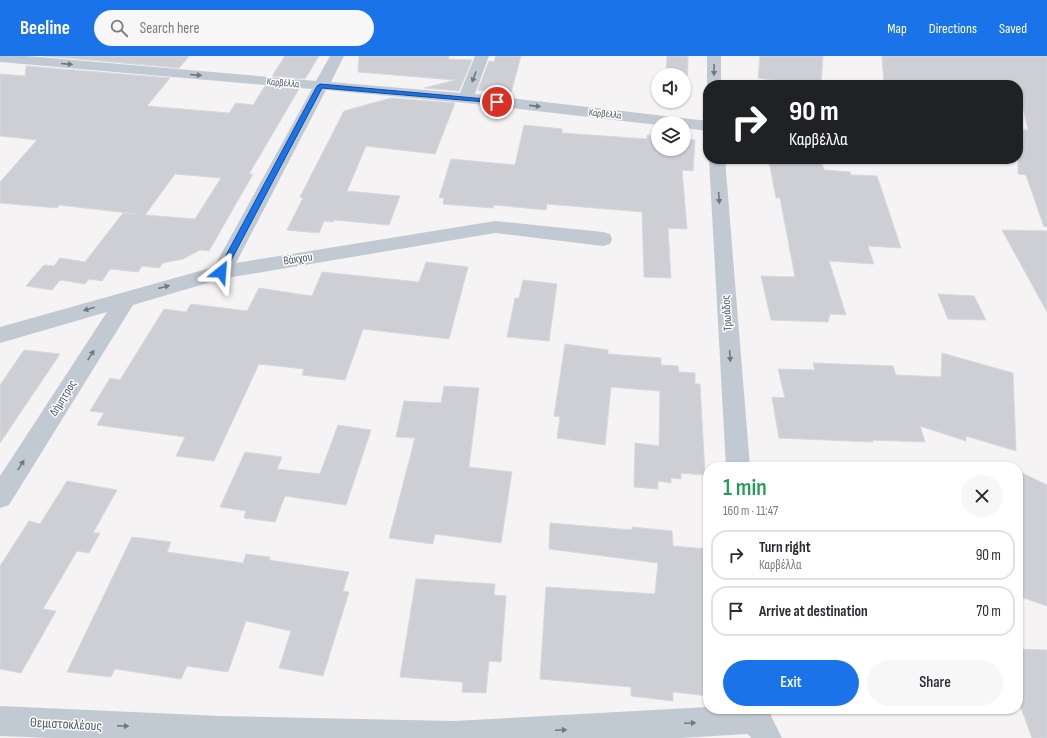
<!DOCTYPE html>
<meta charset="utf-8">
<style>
:root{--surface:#fff;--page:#f7f7f7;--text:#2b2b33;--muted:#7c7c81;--line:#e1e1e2;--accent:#1a73e8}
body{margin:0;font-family:"Sofia Sans Condensed",sans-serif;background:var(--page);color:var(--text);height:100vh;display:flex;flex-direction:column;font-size:15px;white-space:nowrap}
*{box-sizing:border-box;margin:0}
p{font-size:13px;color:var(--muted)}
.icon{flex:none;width:22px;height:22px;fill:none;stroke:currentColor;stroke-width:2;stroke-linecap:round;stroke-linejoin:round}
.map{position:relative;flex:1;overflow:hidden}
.side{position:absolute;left:703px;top:406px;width:320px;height:252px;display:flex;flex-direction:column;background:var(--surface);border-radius:16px;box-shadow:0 1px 3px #0004}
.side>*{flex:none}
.hud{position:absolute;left:703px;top:24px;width:320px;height:84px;border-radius:16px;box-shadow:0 1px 3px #0004;background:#202124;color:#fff;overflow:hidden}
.buttons{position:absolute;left:651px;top:12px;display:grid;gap:8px}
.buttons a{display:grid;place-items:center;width:40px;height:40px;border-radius:50%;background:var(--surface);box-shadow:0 1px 3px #0004;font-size:20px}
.pin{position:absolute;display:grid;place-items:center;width:34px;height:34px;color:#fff;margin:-17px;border:2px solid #fff;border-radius:50%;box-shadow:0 1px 4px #0007}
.me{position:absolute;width:44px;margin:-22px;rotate:28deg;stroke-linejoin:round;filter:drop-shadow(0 0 3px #0008)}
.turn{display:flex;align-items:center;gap:14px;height:84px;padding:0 20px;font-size:18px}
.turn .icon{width:52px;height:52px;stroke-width:2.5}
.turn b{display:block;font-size:28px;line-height:34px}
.round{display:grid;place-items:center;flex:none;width:42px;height:42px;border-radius:21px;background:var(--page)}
.head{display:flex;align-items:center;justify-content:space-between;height:68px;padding:0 20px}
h1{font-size:24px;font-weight:600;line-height:30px;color:#1e9e55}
.button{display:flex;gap:8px;margin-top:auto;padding:8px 20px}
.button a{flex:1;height:46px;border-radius:24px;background:var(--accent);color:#fff;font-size:16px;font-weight:600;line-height:46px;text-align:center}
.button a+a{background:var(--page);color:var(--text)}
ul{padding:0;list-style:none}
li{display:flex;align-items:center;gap:12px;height:50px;margin:0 8px 6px;padding:0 12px;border:2px solid var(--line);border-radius:16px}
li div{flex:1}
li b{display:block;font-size:15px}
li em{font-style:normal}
header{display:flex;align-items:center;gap:24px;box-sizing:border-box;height:56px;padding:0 20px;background:var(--accent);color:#fff}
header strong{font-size:19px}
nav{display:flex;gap:22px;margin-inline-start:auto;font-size:14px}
.search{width:280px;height:36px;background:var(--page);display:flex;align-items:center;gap:10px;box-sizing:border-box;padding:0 14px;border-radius:22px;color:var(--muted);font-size:15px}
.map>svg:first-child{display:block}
</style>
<header>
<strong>Beeline</strong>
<div class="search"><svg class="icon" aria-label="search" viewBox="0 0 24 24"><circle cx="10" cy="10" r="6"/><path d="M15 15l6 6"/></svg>Search here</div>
<nav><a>Map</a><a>Directions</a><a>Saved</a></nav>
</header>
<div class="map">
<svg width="1047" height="682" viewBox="0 0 1047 682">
<rect width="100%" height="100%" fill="#f5f3f3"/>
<g fill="#cdcfd5" stroke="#d7d9de" fill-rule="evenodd">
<polygon points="44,0 189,0 179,12"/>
<polygon points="285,0 319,0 305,23 272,20"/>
<polygon points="359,0 449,0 448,3 472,4 459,35 424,32 455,24 358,16"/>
<polygon points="496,0 521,0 511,37 478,34 489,5 494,6"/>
<polygon points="667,0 688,0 687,41 684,41 684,19 666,19"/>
<polygon points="760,0 823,0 821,29 810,29 758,22"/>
<polygon points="882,0 1047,0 1047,170 1044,171 1026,119 1018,118 1018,73 1028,74 1018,29 884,29"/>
<path d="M26,10L170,22L147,50L229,57L236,47L253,49L265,30L299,33L249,118H253L209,195L200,194L183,203L163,207L159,212L142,210L138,216L110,213L102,225L89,223L85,228L60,224L52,234L26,230L44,209L54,210L60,202L85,206L123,157L137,158L59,149L57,152L0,147V126L37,84L0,80V18L25,20ZM175,118L221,122L195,163L145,159Z"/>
<polygon points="391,42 455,47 435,98 366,90 347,135 400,140 389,169 334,164 333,166 324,165 319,177 287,174 303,142 300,141 344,55"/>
<polygon points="524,69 562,73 562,77 647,83 647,79 658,80 658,93 684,93 684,82 695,84 693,115 682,114 687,173 668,172 671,222 644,221 642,156 547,148 546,154 494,149 493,152 443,148 444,142 439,142 451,103 515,109"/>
<polygon points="769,105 822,108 824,114 850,116 851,119 877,120 901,192 868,190 874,208 829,205 846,259 830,258 828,266 771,264 761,220 795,221 780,142 776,142"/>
<polygon points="1002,174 1047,175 1047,256"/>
<polygon points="426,206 468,211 449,283 363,273 345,324 302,319 304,313 259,308 214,405 176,400 185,381 97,369 104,357 90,355 110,322 120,324 164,253 186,256 191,248 247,255 259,232 312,240 322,216 419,226"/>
<polygon points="523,224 557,228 549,285 507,281 515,242 519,242"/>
<polygon points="938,238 974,240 986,264 948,263"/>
<polygon points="565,288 608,294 608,298 661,302 661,309 678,310 679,316 695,317 695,328 700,328 705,419 681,417 681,423 671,422 671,427 658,425 658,433 634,431 635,387 659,390 660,335 611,331 605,389 557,382 560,361 554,360"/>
<polygon points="24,294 60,298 0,387 0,329"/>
<polygon points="942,297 1013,317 1016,395 966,380 966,385 920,370 925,386 872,384 873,386 779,382 772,341 785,342 778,313 815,314 813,307 893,310 896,319 941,321"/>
<polygon points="444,330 479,332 469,411 512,416 501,487 435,478 433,488 389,482 415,382 396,381 404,345 441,347"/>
<polygon points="338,369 371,374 346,449 285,440 275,466 244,462 246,455 220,451 245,396 282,401 277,413 320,418"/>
<polygon points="1018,415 1047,429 1047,550 1018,540"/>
<polygon points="67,425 117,434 93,477 100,477 89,497 77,495 43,553 56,555 21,617 0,613 0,510 29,465 40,468"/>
<polygon points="550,467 632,474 632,471 672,475 673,490 707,493 708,640 673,636 673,645 631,640 631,631 540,623 546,531 655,538 658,507 549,493"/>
<polygon points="132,481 171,486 167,496 243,507 246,498 270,501 269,504 349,516 343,535 349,536 323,620 279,612 291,575 246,565 228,616 187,610 181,623 115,613 111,621 67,616"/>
<polygon points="416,523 495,528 494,539 506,540 501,606 489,605 486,637 462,636 463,626 400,621"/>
<polygon points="1018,593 1047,594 1047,682 1032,682 1018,644"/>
</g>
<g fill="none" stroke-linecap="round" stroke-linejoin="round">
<g fill="#c1cad2" fill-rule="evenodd">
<polygon points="0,0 27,0 316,25 330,0 344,0 331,26 460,37 475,0 489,0 475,38 708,65 708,75 684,72 684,67 658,67 658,69 466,47 326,34 236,207 495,165 603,176 610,178 612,183 610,188 603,190 495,177 221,223 133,249 9,449 0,452 0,420 107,256 0,287 0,271 214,211 312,33 0,6"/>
<polygon points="707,0 721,0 721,29 708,29 708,31 707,29"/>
<polygon points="709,103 725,103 750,411 726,411"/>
<polygon points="0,650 221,660 454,665 708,651 708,653 771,653 771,660 782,682 751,682 748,678 680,682 50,682 0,680"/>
</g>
</g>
<defs><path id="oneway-solid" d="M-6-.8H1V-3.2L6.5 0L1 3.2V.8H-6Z"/></defs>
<g fill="#6e7983">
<use href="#oneway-solid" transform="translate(67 8) rotate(5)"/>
<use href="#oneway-solid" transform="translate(714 14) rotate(90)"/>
<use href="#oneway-solid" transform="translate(196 19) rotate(5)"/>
<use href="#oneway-solid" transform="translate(474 21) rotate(110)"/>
<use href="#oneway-solid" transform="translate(535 50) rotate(6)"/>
<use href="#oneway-solid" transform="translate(719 142) rotate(86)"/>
<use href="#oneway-solid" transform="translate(164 231) rotate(-15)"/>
<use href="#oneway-solid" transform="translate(89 253) rotate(164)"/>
<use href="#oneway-solid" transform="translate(91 299) rotate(-58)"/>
<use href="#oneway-solid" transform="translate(730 300) rotate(86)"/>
<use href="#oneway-solid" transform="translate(21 409) rotate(-58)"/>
<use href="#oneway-solid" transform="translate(690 667) rotate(-3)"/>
<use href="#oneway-solid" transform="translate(123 670) rotate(3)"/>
<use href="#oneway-solid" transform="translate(561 674) rotate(-3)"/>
</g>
<polygon fill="#1a73e8" stroke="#114b97" points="320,28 497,44 500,46 497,47 322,32 225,216 221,219 219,218 217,216 317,30"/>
<g text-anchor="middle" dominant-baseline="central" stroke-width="3" stroke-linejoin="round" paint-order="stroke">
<g font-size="10" fill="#4a5661" stroke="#fff">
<text transform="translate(283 27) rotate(5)">Καρβέλλα</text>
<text transform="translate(605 58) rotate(6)">Καρβέλλα</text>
</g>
<g font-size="12" fill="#4a5661" stroke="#fff">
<text transform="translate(298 203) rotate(-9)">Βάκχου</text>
<text transform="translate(727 257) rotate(-94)">Τρωάδος</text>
<text transform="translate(63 342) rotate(-58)">Δήμητρος</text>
</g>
<g font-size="14" fill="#4a5661" stroke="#fff">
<text transform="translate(66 668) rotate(3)">Θεμιστοκλέους</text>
</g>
</g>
</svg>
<div class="buttons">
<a><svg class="icon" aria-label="sound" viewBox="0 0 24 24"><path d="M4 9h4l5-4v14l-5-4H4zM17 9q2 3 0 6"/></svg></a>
<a><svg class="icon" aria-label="layers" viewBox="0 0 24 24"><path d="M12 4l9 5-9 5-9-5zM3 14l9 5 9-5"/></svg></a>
</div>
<div class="pin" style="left:497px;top:46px;background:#d93025"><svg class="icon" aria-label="arrive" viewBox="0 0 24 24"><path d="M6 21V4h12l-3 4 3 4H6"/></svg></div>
<svg class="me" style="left:221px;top:216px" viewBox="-20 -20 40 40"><path d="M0-17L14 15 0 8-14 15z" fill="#1a73e8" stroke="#fff" stroke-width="4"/></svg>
<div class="hud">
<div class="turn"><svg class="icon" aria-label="right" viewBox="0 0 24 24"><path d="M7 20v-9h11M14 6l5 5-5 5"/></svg><div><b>90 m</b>Καρβέλλα</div></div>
</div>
<section class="side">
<div class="head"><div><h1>1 min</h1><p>160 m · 11:47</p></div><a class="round"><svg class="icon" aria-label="close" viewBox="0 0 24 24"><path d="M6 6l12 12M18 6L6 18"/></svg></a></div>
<ul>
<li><svg class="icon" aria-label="right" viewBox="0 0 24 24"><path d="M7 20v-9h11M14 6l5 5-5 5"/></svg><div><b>Turn right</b><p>Καρβέλλα</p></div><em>90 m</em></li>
<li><svg class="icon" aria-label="arrive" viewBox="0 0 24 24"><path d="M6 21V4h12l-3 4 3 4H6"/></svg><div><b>Arrive at destination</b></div><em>70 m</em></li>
</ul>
<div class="button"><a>Exit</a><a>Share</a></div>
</section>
</div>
